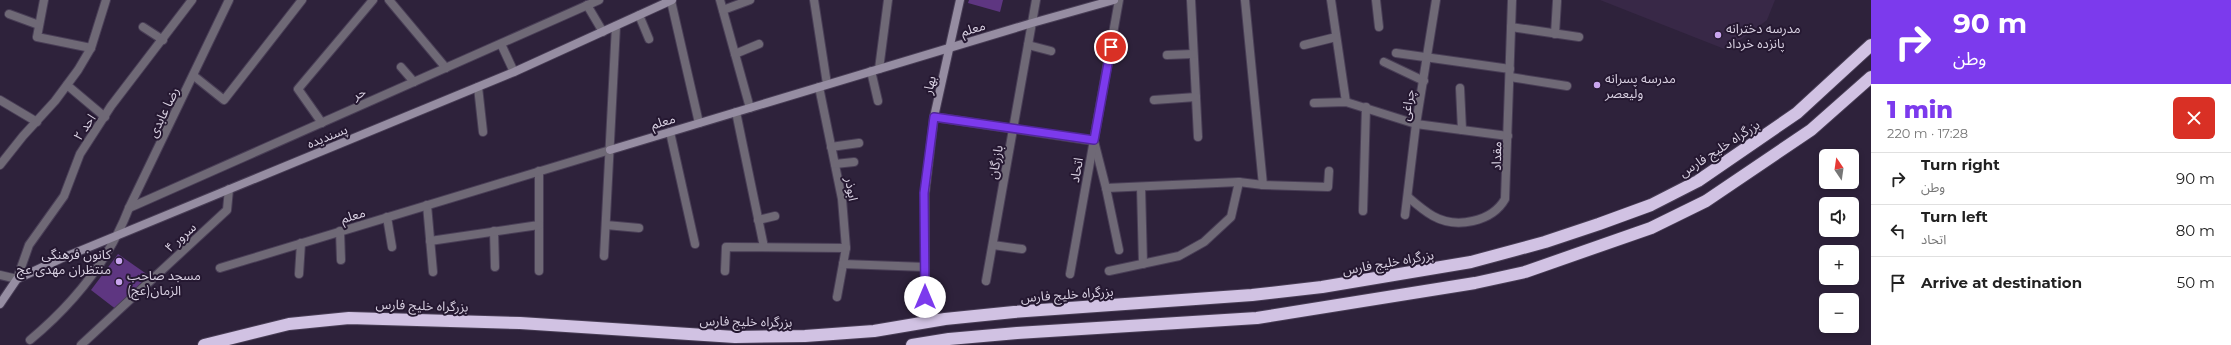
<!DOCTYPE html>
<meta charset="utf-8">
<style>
:root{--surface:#fff;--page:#f6f6f6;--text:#222;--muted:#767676;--line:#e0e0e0;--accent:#7c3aed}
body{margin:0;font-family:Montserrat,"Noto Sans Arabic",sans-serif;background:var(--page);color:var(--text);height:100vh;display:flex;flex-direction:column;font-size:15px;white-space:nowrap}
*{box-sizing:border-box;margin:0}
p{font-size:13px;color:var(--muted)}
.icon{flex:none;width:22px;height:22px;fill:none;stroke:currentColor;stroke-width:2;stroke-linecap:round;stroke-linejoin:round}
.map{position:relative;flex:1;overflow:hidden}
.sheet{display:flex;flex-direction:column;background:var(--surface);width:360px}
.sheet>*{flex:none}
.hud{background:#7c3aed;color:#fff;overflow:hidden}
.needle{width:26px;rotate:347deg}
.tools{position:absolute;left:1819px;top:149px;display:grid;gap:8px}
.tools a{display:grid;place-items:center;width:40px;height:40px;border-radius:6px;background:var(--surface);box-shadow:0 2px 6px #0003;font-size:20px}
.pin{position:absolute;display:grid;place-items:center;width:34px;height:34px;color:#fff;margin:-17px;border:2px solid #fff;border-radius:50%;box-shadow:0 1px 4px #0007}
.me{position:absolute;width:44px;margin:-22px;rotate:0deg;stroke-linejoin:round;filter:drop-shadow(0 0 3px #0008)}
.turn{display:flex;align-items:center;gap:14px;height:84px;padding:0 16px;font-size:18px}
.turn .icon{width:52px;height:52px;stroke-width:2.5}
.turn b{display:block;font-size:28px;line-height:34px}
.round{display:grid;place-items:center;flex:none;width:42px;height:42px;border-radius:6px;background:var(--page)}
.head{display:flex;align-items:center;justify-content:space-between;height:68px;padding:0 16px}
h1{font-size:24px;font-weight:800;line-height:30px;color:var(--accent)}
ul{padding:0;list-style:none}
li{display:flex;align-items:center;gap:12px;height:52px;padding:0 16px;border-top:1px solid var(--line)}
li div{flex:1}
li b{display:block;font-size:15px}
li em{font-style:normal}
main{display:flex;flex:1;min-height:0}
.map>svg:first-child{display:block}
</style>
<main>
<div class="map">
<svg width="1871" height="345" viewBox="0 0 1871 345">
<rect width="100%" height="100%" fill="#2e223b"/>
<polygon fill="#382847" points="1600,0 1775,0 1767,20 1727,50"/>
<g fill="#5e3681">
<polygon points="969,0 1003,0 1000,12 968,3"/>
<polygon points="118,254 148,275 117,310 91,290"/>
</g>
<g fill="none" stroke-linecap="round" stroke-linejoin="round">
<defs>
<g id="street">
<polyline points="44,0 37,37 91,48"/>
<polyline points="389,0 446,68"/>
<polyline points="720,0 750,108"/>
<polyline points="814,0 827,84"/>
<polyline points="1191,0 1198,137"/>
<polyline points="1245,0 1263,185"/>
<polyline points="1331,0 1346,102"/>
<polyline points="1376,0 1379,27"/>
<polyline points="671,1 699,123"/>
<polyline points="587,5 603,32"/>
<polyline points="723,10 750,0"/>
<polyline points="9,14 39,25"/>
<polyline points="639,15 649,39"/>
<polyline points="143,27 163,40"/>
<polyline points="1511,27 1579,37"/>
<polyline points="1555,34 1557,1"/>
<polyline points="501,44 514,72"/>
<polyline points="1028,45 1051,51"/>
<polyline points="1304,45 1336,37"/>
<polyline points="1396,53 1510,69"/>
<polyline points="735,54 759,44"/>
<polyline points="1167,55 1193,54"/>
<polyline points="1384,62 1424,81"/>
<polyline points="401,67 414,82"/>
<polyline points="879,69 888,0"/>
<polyline points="871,71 878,101"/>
<polyline points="194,76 224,100 302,0"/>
<polyline points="1510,77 1567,86"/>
<polyline points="67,85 105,117"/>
<polyline points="478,87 483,132"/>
<polyline points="819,87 842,199 846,248 837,297"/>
<polyline points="1460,88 1462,130"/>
<polyline points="0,100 37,122"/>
<polyline points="1154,100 1196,97"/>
<polyline points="1314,103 1346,102 1416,124 1508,136"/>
<polyline points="736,112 764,247"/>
<polyline points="934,117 1094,141 1106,188 1119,250"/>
<polyline points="322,123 298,89 373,0"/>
<polyline points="670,132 695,244"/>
<polyline points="831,147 859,143"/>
<polyline points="835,164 854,162"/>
<polyline points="0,165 23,136 55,101 78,70 91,48 106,0"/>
<polyline points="539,171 539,271"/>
<polyline points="1141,187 1143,264"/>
<polyline points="1106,188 1239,182 1263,185 1328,187 1329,171"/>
<path d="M1408,197C1416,204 1424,211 1433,216C1456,229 1492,222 1505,199L1512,0"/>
<polyline points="427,205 433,272"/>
<polyline points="129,208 599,0"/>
<polyline points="1363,211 1366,107"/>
<polyline points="1405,215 1416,124 1436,0"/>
<polyline points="387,217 392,247"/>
<polyline points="758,220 775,216"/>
<polyline points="606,225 639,228"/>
<polyline points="340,231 341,260"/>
<polyline points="494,231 495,267"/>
<polyline points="430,241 539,225"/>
<polyline points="993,245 1022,249"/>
<polyline points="604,256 616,26"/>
<polyline points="843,264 925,267"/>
<polyline points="220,268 610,150"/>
<polyline points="725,271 726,247 846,248"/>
<polyline points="1109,271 1179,256 1204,242 1231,217 1239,182"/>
<polyline points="299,274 301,243"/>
<polyline points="1070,274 1119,0"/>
<polyline points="0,275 17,279 29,245 64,196 80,154 111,106 192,0"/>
<polyline points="986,281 1036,0"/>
<path d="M30,340C72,305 109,260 129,208L229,0"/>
<polyline points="81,345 227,210 229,189"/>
</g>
<g id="secondary">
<polyline points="610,150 1032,23 1114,0"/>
<polyline points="925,297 925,193 934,117 960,0"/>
<polyline points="0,304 17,279 60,259 514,72 672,0"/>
</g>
<g id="highway">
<polyline points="204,345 289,324 349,318 520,323 735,337 805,336 874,331 945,319 1014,312 1252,295 1322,287 1471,262 1545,242 1599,224 1651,205 1698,181 1797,113 1871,45"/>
<polyline points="912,345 949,339 1017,333 1257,318 1475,283 1525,272 1651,228 1706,201 1811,130 1871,77"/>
</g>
</defs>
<use href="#street" stroke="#493e56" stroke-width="10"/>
<use href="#secondary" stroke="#493e56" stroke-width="10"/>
<use href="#highway" stroke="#493e56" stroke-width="14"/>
<use href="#street" stroke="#6f6976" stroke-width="8"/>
<use href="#secondary" stroke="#968da2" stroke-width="8"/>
<use href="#highway" stroke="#d1c2e3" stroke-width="12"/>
</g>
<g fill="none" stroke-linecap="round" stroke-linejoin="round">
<defs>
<polyline id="route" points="925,297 924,193 934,117 1094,140 1111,47"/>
</defs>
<use href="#route" stroke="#51269a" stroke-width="10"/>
<use href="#route" stroke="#7c3aed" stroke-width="7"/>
</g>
<g fill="#c9a5ee" stroke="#251831" stroke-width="1.5">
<circle cx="1718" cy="35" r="4"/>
<circle cx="1597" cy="85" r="4"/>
<circle cx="119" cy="261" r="4"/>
<circle cx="119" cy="282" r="4"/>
</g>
<g text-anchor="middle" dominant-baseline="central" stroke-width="4" stroke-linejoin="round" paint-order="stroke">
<g font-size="13" fill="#d9d1e2" stroke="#251831">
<text transform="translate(973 28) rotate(-17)">معلم</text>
<text transform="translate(929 85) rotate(-77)">بهار</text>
<text transform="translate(359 93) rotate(-24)">حر</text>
<text transform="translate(1407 105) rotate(-80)">چراغی</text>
<text transform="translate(163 112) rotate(-64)">رضا عابدی</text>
<text transform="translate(663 121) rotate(-17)">معلم</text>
<text transform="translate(84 127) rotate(-56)">احد ۲</text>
<text transform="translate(327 136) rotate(-22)">پسندیده</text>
<text transform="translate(1719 148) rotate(-33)">بزرگراه خلیج فارس</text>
<text transform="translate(1496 156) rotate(-89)">مقداد</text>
<text transform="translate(995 162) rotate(-80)">بازرگان</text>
<text transform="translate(1076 170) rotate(-80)">اتحاد</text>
<text transform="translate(852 189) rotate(80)">ابوذر</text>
<text transform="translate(353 215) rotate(-17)">معلم</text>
<text transform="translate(180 237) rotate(-42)">سرور ۴</text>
<text transform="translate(1388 262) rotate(-10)">بزرگراه خلیج فارس</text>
<text transform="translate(1067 294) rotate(-4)">بزرگراه خلیج فارس</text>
<text transform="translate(422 305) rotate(2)">بزرگراه خلیج فارس</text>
<text transform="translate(746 321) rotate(1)">بزرگراه خلیج فارس</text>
</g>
<g font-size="13" fill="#d9d1e2" stroke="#251831" text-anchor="start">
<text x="1726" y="28">مدرسه دخترانه<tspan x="1726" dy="15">پانزده خرداد</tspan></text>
<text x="1605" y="78">مدرسه پسرانه<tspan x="1605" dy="15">ولیعصر</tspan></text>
<text x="111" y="254" text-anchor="end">کانون فرهنگی<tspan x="111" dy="15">منتظران مهدی عج</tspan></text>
<text x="127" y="275">مسجد صاحب<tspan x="127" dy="15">الزمان(عج)</tspan></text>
</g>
</g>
</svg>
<div class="tools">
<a><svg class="needle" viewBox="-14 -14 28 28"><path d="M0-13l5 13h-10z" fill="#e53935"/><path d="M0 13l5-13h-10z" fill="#767676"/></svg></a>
<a><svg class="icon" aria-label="sound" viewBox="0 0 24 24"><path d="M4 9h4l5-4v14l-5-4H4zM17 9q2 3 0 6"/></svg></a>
<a>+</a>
<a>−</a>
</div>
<div class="pin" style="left:1111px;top:47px;background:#d93025"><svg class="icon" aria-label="arrive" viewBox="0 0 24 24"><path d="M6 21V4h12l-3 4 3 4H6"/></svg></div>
<svg class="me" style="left:925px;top:297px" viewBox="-20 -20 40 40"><circle r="19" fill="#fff"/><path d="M0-13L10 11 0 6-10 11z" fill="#7c3aed"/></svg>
</div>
<section class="sheet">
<div class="hud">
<div class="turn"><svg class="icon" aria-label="right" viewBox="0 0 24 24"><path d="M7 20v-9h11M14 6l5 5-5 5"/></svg><div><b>90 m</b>وطن</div></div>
</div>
<div class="head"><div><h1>1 min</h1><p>220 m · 17:28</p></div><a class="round" style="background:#d93025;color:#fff"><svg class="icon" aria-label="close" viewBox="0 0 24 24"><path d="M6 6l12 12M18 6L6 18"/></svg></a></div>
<ul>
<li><svg class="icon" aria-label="right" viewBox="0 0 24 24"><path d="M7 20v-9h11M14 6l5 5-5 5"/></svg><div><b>Turn right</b><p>وطن</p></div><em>90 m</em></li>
<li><svg class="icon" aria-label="left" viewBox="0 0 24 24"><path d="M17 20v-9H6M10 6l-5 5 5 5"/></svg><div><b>Turn left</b><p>اتحاد</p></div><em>80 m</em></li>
<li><svg class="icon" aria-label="arrive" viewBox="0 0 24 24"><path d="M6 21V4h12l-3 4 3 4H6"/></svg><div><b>Arrive at destination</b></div><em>50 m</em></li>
</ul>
</section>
</main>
